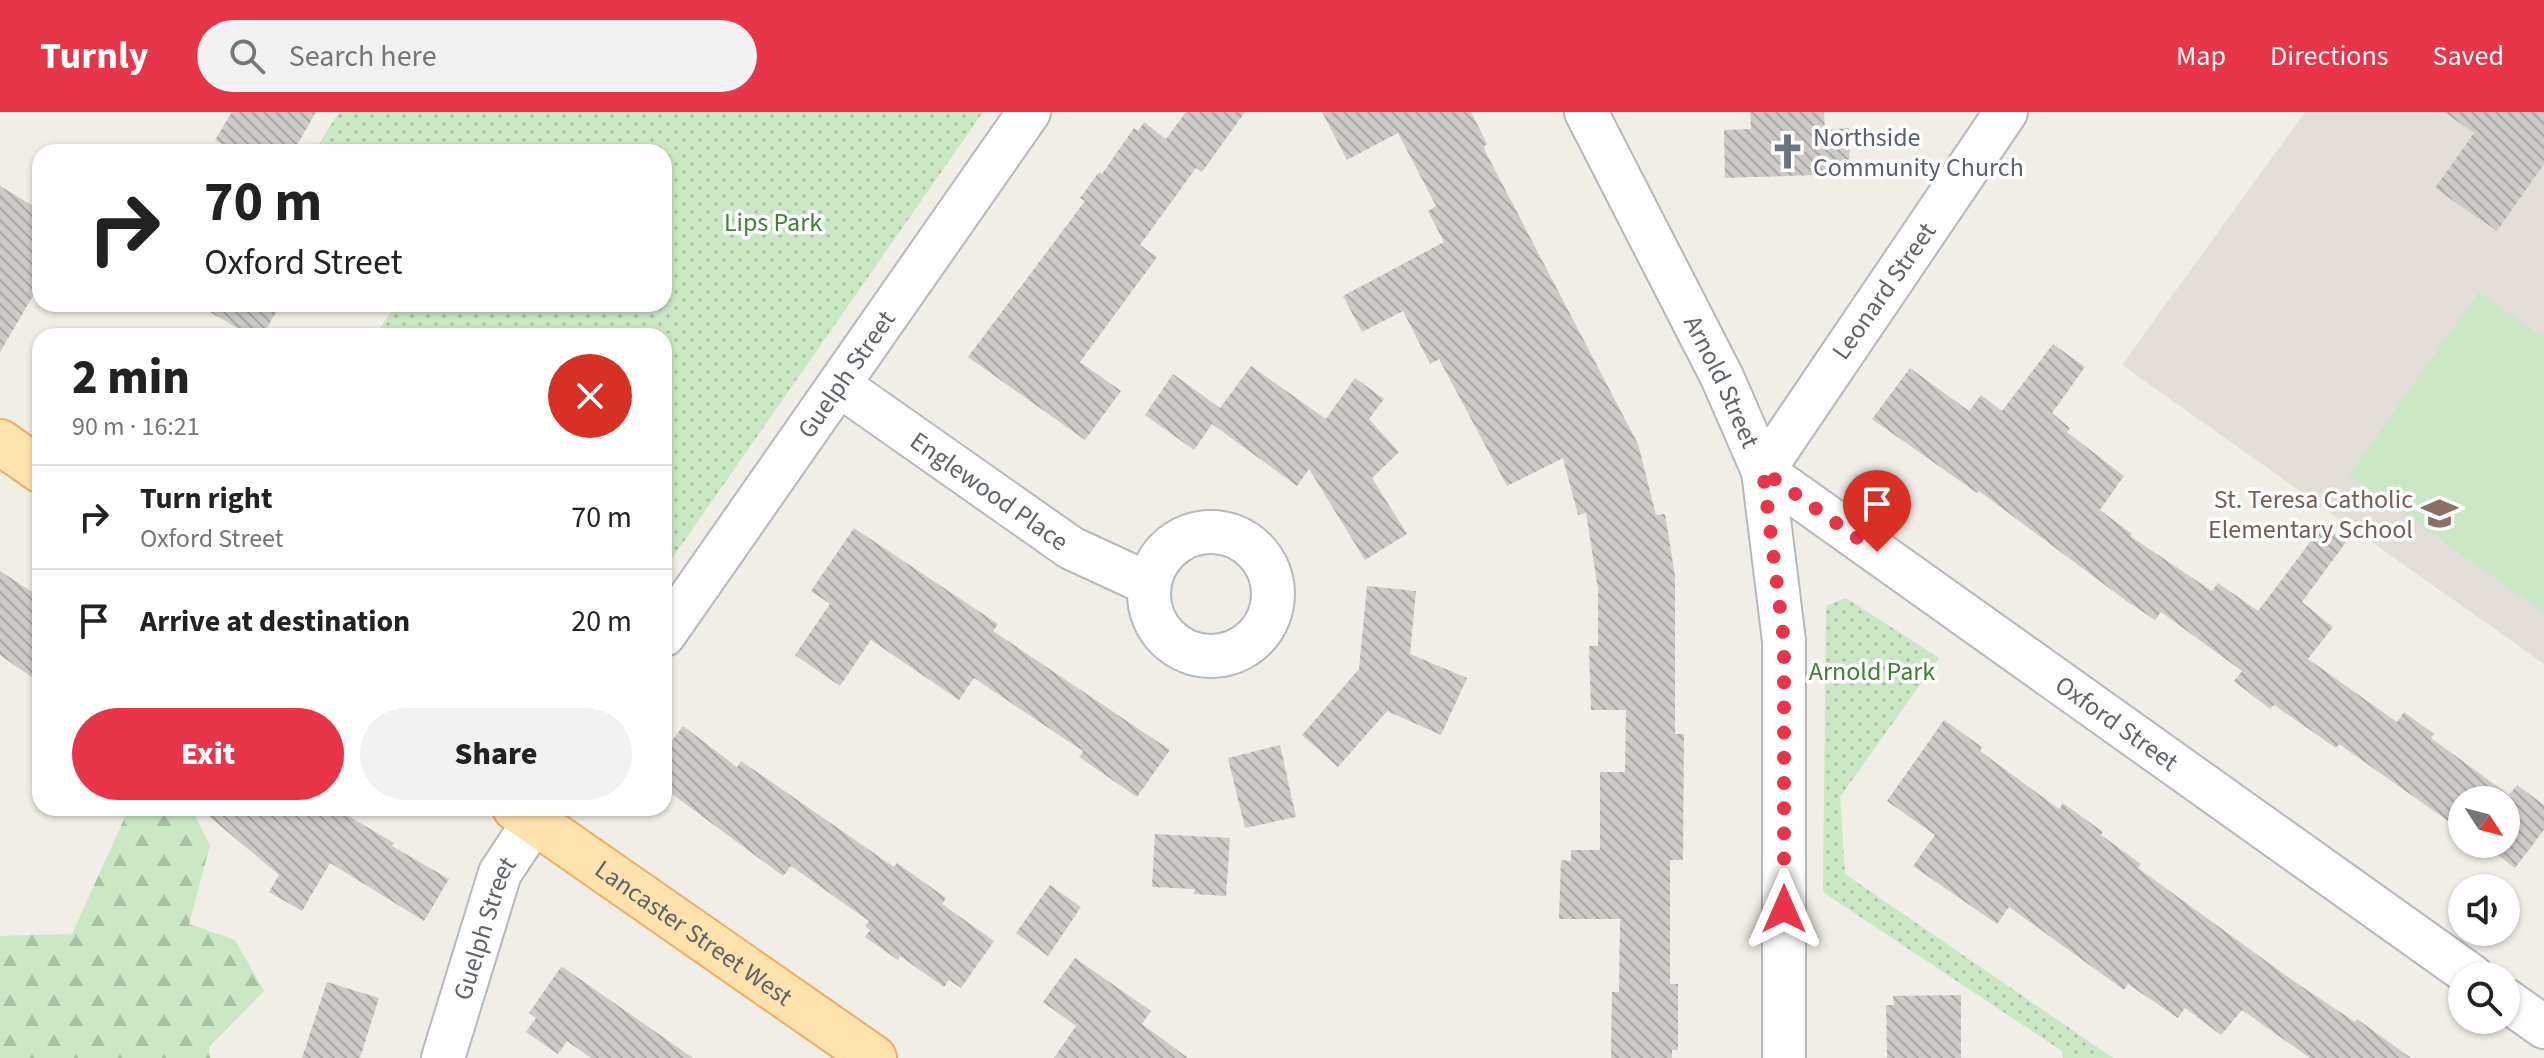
<!DOCTYPE html>
<meta charset="utf-8">
<style>
:root{--surface:#fff;--page:#f2f2f2;--text:#222;--muted:#767676;--line:#e0e0e0;--accent:#e9354a}
body{margin:0;font-family:"Source Sans 3",sans-serif;background:var(--page);color:var(--text);height:100vh;display:flex;flex-direction:column;font-size:30px;white-space:nowrap}
*{box-sizing:border-box;margin:0}
p{font-size:26px;color:var(--muted)}
.icon{flex:none;width:44px;height:44px;fill:none;stroke:currentColor;stroke-width:2;stroke-linecap:round;stroke-linejoin:round}
.map{position:relative;flex:1;overflow:hidden}
.sheet{position:absolute;left:32px;top:216px;width:640px;height:488px;display:flex;flex-direction:column;background:var(--surface);border-radius:24px;box-shadow:0 2px 6px #0004}
.sheet>*{flex:none}
.guide{position:absolute;left:32px;top:32px;width:640px;height:168px;border-radius:24px;box-shadow:0 2px 6px #0004;background:#fff;color:var(--text);overflow:hidden}
.needle{width:52px;rotate:126deg}
.tools{position:absolute;left:2448px;top:674px;display:grid;gap:16px}
.tools a{display:grid;place-items:center;width:72px;height:72px;border-radius:50%;background:var(--surface);box-shadow:0 2px 6px #0004;font-size:40px}
.pin{position:absolute;display:grid;place-items:center;width:68px;height:68px;color:#fff;margin:-82px -34px;border-radius:50% 50% 50% 0;rotate:-45deg;box-shadow:0 0 8px #0007}
.pin .icon{rotate:45deg}
.me{position:absolute;width:88px;margin:-44px;rotate:0deg;stroke-linejoin:round;filter:drop-shadow(0 0 6px #0008)}
.turn{display:flex;align-items:center;gap:28px;height:168px;padding:0 40px;font-size:36px}
.turn .icon{width:104px;height:104px;stroke-width:2.5}
.turn b{display:block;font-size:56px;line-height:68px}
.round{display:grid;place-items:center;flex:none;width:84px;height:84px;border-radius:42px;background:var(--page)}
.headline{display:flex;align-items:center;justify-content:space-between;height:136px;padding:0 40px}
h1{font-size:48px;font-weight:800;line-height:60px}
.button{display:flex;gap:16px;margin-top:auto;padding:16px 40px}
.button a{flex:1;height:92px;border-radius:48px;background:var(--accent);color:#fff;font-size:32px;font-weight:800;line-height:92px;text-align:center}
.button a+a{background:var(--page);color:var(--text)}
ul{padding:0;list-style:none}
li{display:flex;align-items:center;gap:24px;height:104px;padding:0 40px;border-top:2px solid var(--line)}
li div{flex:1}
li b{display:block;font-size:30px}
li em{font-style:normal}
header{display:flex;align-items:center;gap:48px;box-sizing:border-box;height:112px;padding:0 40px;background:var(--accent);color:#fff}
header strong{font-size:38px}
nav{display:flex;gap:44px;margin-inline-start:auto;font-size:28px}
.search{width:560px;height:72px;background:var(--page);display:flex;align-items:center;gap:20px;box-sizing:border-box;padding:0 28px;border-radius:44px;color:var(--muted);font-size:30px}
.map>svg:first-child{display:block}
</style>
<header>
<strong>Turnly</strong>
<div class="search"><svg class="icon" aria-label="search" viewBox="0 0 24 24"><circle cx="10" cy="10" r="6"/><path d="M15 15l6 6"/></svg>Search here</div>
<nav><a>Map</a><a>Directions</a><a>Saved</a></nav>
</header>
<div class="map">
<svg width="2544" height="946" viewBox="0 0 2544 946">
<defs>
<pattern id="forest-firs" width="22" height="20" patternUnits="userSpaceOnUse" patternTransform="scale(2)"><rect width="22" height="20" fill="#cbe8c4"/><path d="M5 1l3.5 6h-7zM16 11l3.5 6h-7z" fill="#a8c0a3"/></pattern>
<pattern id="park-dots" width="8" height="8" patternUnits="userSpaceOnUse" patternTransform="scale(2)"><rect width="8" height="8" fill="#cbe8c4"/><path d="M2 2h.1M6 6h.1" fill="none" stroke="#a8c0a3" stroke-width="1.8" stroke-linecap="round"/></pattern>
<pattern id="building-back-hatch" width="6" height="6" patternUnits="userSpaceOnUse" patternTransform="scale(2)"><rect width="6" height="6" fill="#cecac7"/><path d="M-1 5l2 2M0 0l6 6M5-1l2 2" fill="none" stroke="#aaa8a5"/></pattern>
</defs>
<rect width="100%" height="100%" fill="#f1ede7"/>
<polygon fill="#e4ded8" points="2305,0 2544,0 2544,552 2122,253"/>
<polygon fill="#cbe8c4" points="2479,180 2544,226 2544,501 2349,363"/>
<polygon fill="url(#forest-firs)" points="162,696 191,696 210,733 189,812 235,828 264,879 209,935 210,946 0,946 0,824 72,822 125,705"/>
<g fill="url(#park-dots)">
<polygon points="339,0 983,0 664,458 664,224 374,224 397,192 664,192 664,40 314,40"/>
<polygon points="1846,486 1939,546 1840,685 1845,762 2113,946 2063,946 2062,939 1823,780 1826,494"/>
</g>
<g fill="url(#building-back-hatch)">
<polygon points="232,0 316,0 293,40 235,40 215,28"/>
<polygon points="1186,0 1245,0 1202,60 1196,56 1140,133 1157,145 1080,250 1121,279 1085,328 968,245 1085,89 1080,86 1099,60 1102,62 1134,16 1138,19 1144,10 1166,27"/>
<polygon points="1322,0 1471,0 1487,32 1484,34 1485,39 1638,332 1656,403 1665,402 1675,464 1675,622 1684,622 1683,748 1670,748 1670,872 1678,872 1678,938 1672,938 1672,946 1611,946 1612,880 1619,880 1620,807 1559,807 1561,748 1571,749 1571,738 1600,738 1600,660 1625,660 1626,598 1591,598 1589,534 1598,534 1598,477 1586,401 1578,403 1563,346 1507,374 1439,247 1430,252 1403,199 1362,220 1343,184 1444,130 1428,99 1436,94 1398,21 1347,48"/>
<polygon points="1750,0 1824,0 1825,18 1849,16 1850,62 1725,66 1724,18 1751,17"/>
<polygon points="2444,0 2544,0 2544,52 2497,119 2435,76 2474,21"/>
<polygon points="0,74 40,98 40,172 0,240"/>
<polygon points="196,192 281,192 262,224 251,224"/>
<polygon points="2053,232 2085,255 2052,301 2070,316 2067,320 2124,364 2100,398 2132,422 2130,424 2212,479 2218,471 2258,499 2323,413 2346,430 2302,490 2333,515 2308,547 2397,610 2404,600 2434,622 2431,626 2509,683 2517,673 2544,693 2544,718 2515,756 2483,732 2506,732 2506,688 2462,688 2462,716 2458,716 2339,632 2336,636 2274,593 2270,597 2234,569 2242,559 2161,500 2155,508 2125,488 1979,379 1977,381 1872,307 1910,256 1969,299 1981,283 2002,299"/>
<polygon points="1251,254 1326,307 1355,266 1384,287 1369,307 1399,340 1372,366 1407,422 1365,448 1309,357 1297,374 1212,312 1194,338 1145,303 1173,262 1220,296"/>
<polygon points="854,416 998,512 993,519 1170,638 1137,685 1079,645 1083,639 974,566 959,588 871,528 840,574 795,543 830,492 811,479"/>
<polygon points="0,459 40,485 40,571 0,543"/>
<polygon points="1367,474 1416,479 1410,542 1467,566 1441,623 1387,599 1338,655 1302,623 1359,557"/>
<polygon points="1944,608 1982,635 1980,639 2059,697 2063,691 2103,720 2101,723 2141,752 2138,756 2295,870 2355,910 2357,907 2411,946 2310,946 2242,898 2221,923 2185,896 2178,906 2128,872 2124,878 2009,795 1997,812 1913,754 1935,723 1887,689"/>
<polygon points="683,614 737,655 741,649 894,755 897,751 946,786 942,792 994,829 961,876 949,868 944,875 900,844 898,848 865,825 870,818 865,814 869,809 791,754 783,764 664,676 664,639"/>
<polygon points="1280,633 1296,705 1245,716 1228,646"/>
<polygon points="199,696 335,696 394,731 392,734 449,767 424,809 330,751 302,799 269,780 279,763"/>
<polygon points="1155,722 1230,726 1226,784 1194,782 1195,777 1152,775"/>
<polygon points="1050,773 1081,795 1048,844 1016,821"/>
<polygon points="1075,846 1151,899 1142,912 1188,946 1054,946 1076,914 1043,890"/>
<polygon points="561,855 564,856 693,946 591,946 567,929 558,942 526,920 536,906 529,901"/>
<polygon points="327,870 379,886 360,946 302,946"/>
<polygon points="1961,883 1961,946 1887,946 1886,893 1894,893 1893,884"/>
</g>
<g fill="none" stroke-linecap="round" stroke-linejoin="round">
<defs>
<g id="minor">
<path id="s1" d="M1586,0L1722,265L1763,359L1784,529V946"/>
<path id="s2" d="M2006,0L1763,359L2472,864"/>
<path id="s3" d="M839,273L1071,436L1149,472"/>
<circle cx="1211" cy="482" r="62"/>
<path id="s4" d="M664,523L1029,0"/>
<polyline points="2506,888 2544,915"/>
<path id="s5" d="M443,946L500,761L543,696"/>
</g>
<g id="major">
<polyline points="0,330 40,358"/>
<path id="s6" d="M515,696L874,946"/>
</g>
</defs>
<use href="#minor" stroke="#b5b9bc" stroke-width="46"/>
<use href="#major" stroke="#f2ac60" stroke-width="48"/>
<use href="#minor" stroke="#fff" stroke-width="42"/>
<use href="#major" stroke="#ffe2ae" stroke-width="44"/>
</g>
<g fill="none" stroke-linecap="round" stroke-linejoin="round">
<polyline stroke="#e9354a" stroke-width="14" stroke-dasharray="0 25.2" points="1784,797 1784,529 1763,359 1877,440"/>
</g>
<defs>
<symbol id="church-bare" viewBox="-9 -9 18 18"><path d="M-1.2-6h2.4v3.5h3.3v2.4h-3.3V6h-2.4V-.1h-3.3v-2.4h3.3Z" fill="#6b7280" stroke="#fff" stroke-width="2.5" paint-order="stroke"/></symbol>
<symbol id="school-bare" viewBox="-9 -9 18 18"><path d="M0-5L7-2L0 1L-7-2ZM-4 1L0 2.5L4 1V4Q0 6-4 4Z" fill="#8d6e63" stroke="#fff" stroke-width="2.5" paint-order="stroke"/></symbol>
</defs>
<g fill-rule="evenodd">
<use href="#church-bare" x="1762" y="14" width="51" height="51"/>
<use href="#school-bare" x="2414" y="376" width="51" height="51"/>
</g>
<g text-anchor="middle" dominant-baseline="central" stroke-width="7" stroke-linejoin="round" paint-order="stroke">
<g font-size="26" fill="#5b616d" stroke="#fff" text-anchor="start">
<text x="1813" y="25">Northside<tspan x="1813" dy="30">Community Church</tspan></text>
</g>
<g font-size="26" fill="#408134" stroke="#fff">
<text x="773" y="110">Lips Park</text>
<text x="1872" y="559">Arnold Park</text>
</g>
<g font-size="26" fill="#5f6468" stroke="#fff">
<text transform="translate(1884 179) rotate(-55)">Leonard Street</text>
<text stroke="none"><textPath href="#s4" startOffset="318">Guelph Street</textPath></text>
<text stroke="none"><textPath href="#s1" startOffset="302">Arnold Street</textPath></text>
<text stroke="none"><textPath href="#s3" startOffset="184">Englewood Place</textPath></text>
<text stroke="none"><textPath href="#s2" startOffset="868">Oxford Street</textPath></text>
<text stroke="none"><textPath href="#s5" startOffset="136">Guelph Street</textPath></text>
<text stroke="none"><textPath href="#s6" startOffset="218">Lancaster Street West</textPath></text>
</g>
<g font-size="26" fill="#785e54" stroke="#fff" text-anchor="end">
<text x="2413" y="387">St. Teresa Catholic<tspan x="2413" dy="30">Elementary School</tspan></text>
</g>
</g>
</svg>
<div class="tools">
<a><svg class="needle" viewBox="-14 -14 28 28"><path d="M0-13l5 13h-10z" fill="#e53935"/><path d="M0 13l5-13h-10z" fill="#767676"/></svg></a>
<a><svg class="icon" aria-label="sound" viewBox="0 0 24 24"><path d="M4 9h4l5-4v14l-5-4H4zM17 9q2 3 0 6"/></svg></a>
<a><svg class="icon" aria-label="search" viewBox="0 0 24 24"><circle cx="10" cy="10" r="6"/><path d="M15 15l6 6"/></svg></a>
</div>
<div class="pin" style="left:1877px;top:440px;background:#d93025"><svg class="icon" aria-label="arrive" viewBox="0 0 24 24"><path d="M6 21V4h12l-3 4 3 4H6"/></svg></div>
<svg class="me" style="left:1784px;top:797px" viewBox="-20 -20 40 40"><path d="M0-17L14 15 0 8-14 15z" fill="#e9354a" stroke="#fff" stroke-width="4"/></svg>
<div class="guide">
<div class="turn"><svg class="icon" aria-label="right" viewBox="0 0 24 24"><path d="M7 20v-9h11M14 6l5 5-5 5"/></svg><div><b>70 m</b>Oxford Street</div></div>
</div>
<section class="sheet">
<div class="headline"><div><h1>2 min</h1><p>90 m · 16:21</p></div><a class="round" style="background:#d93025;color:#fff"><svg class="icon" aria-label="close" viewBox="0 0 24 24"><path d="M6 6l12 12M18 6L6 18"/></svg></a></div>
<ul>
<li><svg class="icon" aria-label="right" viewBox="0 0 24 24"><path d="M7 20v-9h11M14 6l5 5-5 5"/></svg><div><b>Turn right</b><p>Oxford Street</p></div><em>70 m</em></li>
<li><svg class="icon" aria-label="arrive" viewBox="0 0 24 24"><path d="M6 21V4h12l-3 4 3 4H6"/></svg><div><b>Arrive at destination</b></div><em>20 m</em></li>
</ul>
<div class="button"><a>Exit</a><a>Share</a></div>
</section>
</div>
